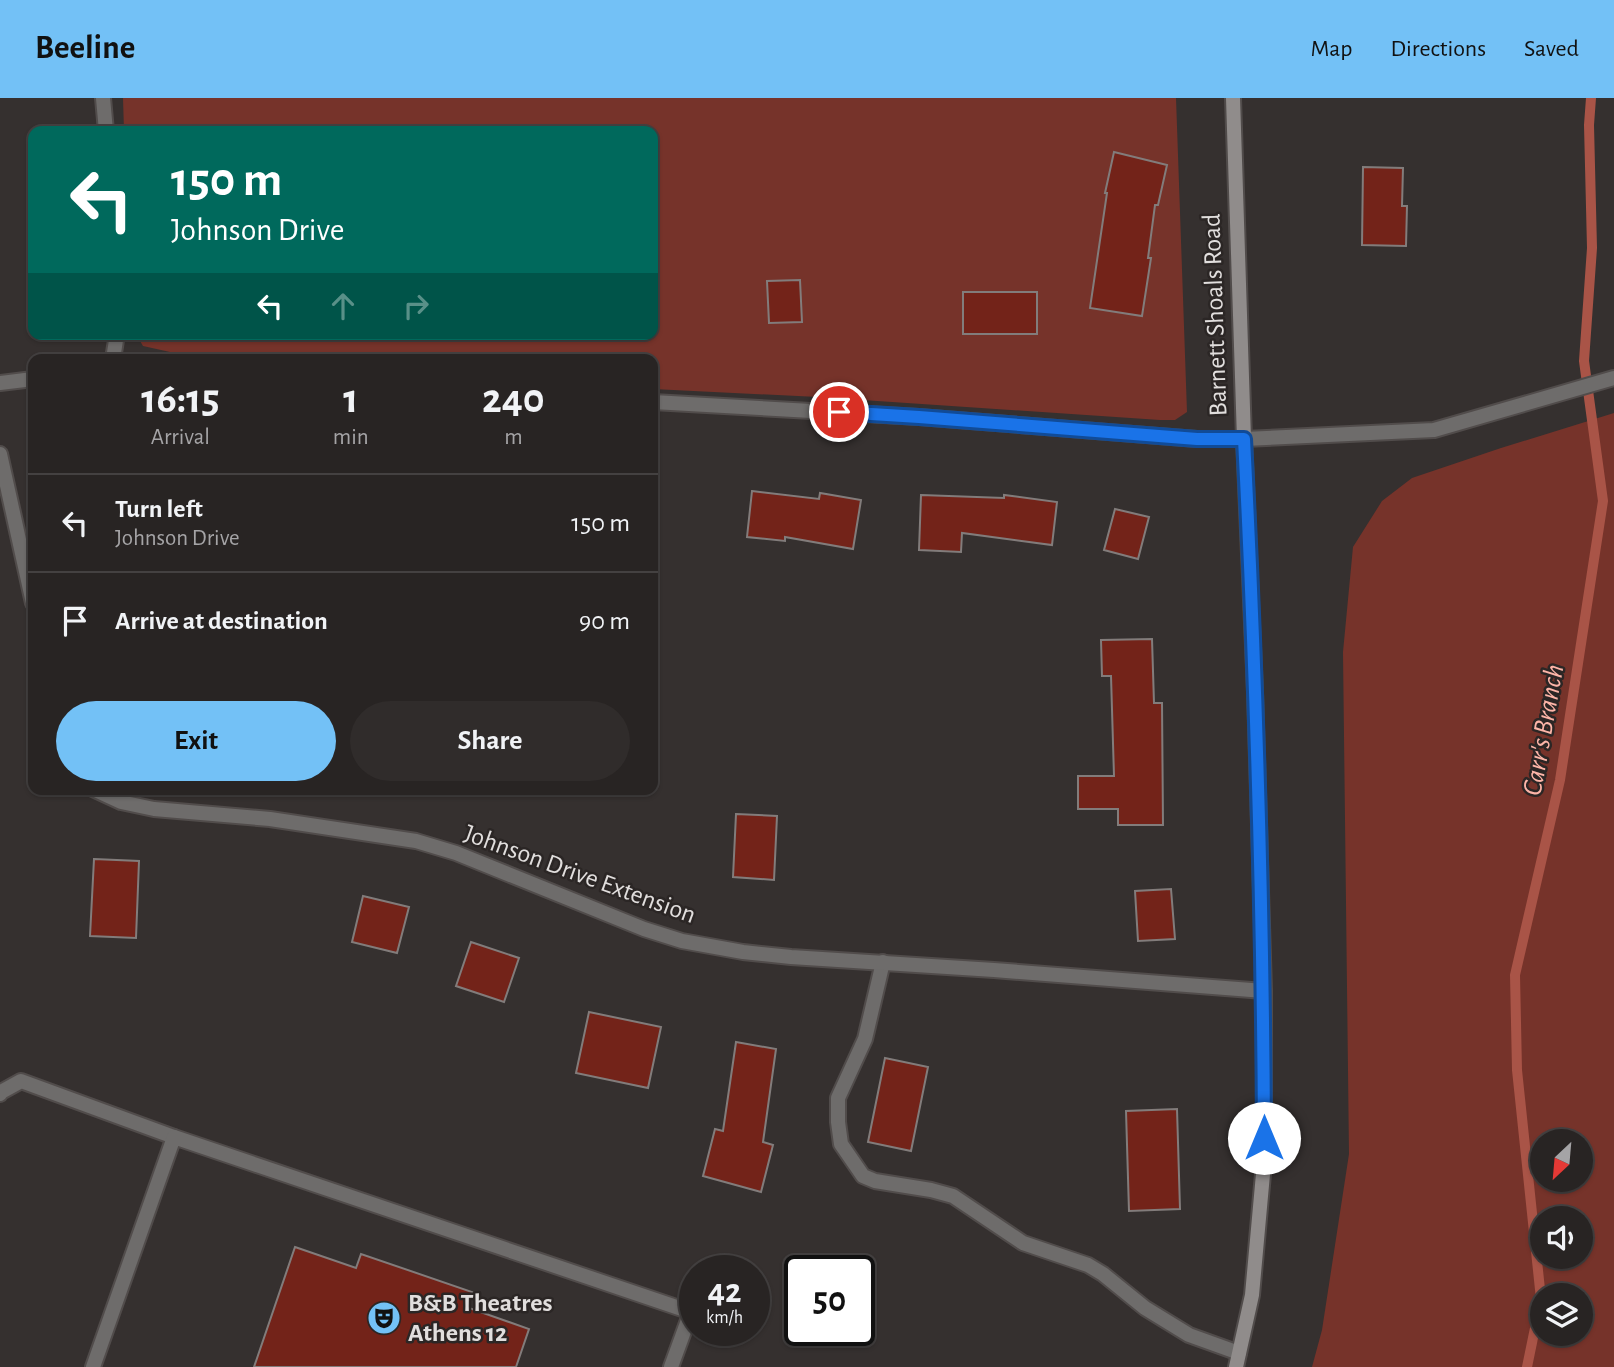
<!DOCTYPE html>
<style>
:root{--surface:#282423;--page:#302c2b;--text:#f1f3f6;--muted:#a5a4a6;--line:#444141;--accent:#73c1f6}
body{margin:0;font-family:"Alegreya Sans",sans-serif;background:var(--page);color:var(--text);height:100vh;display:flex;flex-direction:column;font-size:26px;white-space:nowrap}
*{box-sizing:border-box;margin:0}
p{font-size:23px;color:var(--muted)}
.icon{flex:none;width:38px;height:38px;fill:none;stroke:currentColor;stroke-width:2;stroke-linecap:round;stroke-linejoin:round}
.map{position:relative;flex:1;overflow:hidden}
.details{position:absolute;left:28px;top:256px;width:630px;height:441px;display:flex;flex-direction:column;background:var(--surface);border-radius:14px;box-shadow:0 2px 5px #0004,0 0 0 2px var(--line)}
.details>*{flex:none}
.hud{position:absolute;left:28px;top:28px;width:630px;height:214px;border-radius:14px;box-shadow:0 2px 5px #0004,0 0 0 2px var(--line);background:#00695c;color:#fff;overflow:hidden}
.needle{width:46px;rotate:206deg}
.fabs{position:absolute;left:1530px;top:1031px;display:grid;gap:14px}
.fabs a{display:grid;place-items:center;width:63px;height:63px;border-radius:50%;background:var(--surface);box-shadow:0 2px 5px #0004,0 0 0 2px var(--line);font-size:35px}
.speed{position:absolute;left:679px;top:1157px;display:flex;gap:14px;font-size:35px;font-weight:700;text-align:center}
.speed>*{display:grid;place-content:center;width:91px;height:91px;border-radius:50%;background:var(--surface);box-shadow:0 2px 5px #0004,0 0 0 2px var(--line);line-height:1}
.speed small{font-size:18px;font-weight:400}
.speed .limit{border:4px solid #111;border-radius:10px;background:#fff;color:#111}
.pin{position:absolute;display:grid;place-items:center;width:60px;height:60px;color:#fff;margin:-30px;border:4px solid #fff;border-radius:50%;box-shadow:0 2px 7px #0007}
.me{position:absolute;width:77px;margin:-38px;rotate:0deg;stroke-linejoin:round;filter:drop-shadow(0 0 5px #0008)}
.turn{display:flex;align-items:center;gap:24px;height:147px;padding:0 28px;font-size:32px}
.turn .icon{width:91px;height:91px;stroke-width:2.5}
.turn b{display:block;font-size:49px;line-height:60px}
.lanes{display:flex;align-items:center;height:66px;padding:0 28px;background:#0003;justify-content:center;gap:35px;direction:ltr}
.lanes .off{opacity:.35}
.eta{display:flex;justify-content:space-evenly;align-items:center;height:119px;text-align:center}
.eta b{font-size:42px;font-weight:700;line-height:49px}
.button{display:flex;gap:14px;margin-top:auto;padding:14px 28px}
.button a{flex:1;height:80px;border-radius:42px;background:var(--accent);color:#111;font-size:28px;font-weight:700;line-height:80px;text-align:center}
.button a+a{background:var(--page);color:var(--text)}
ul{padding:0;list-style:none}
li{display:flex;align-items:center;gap:21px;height:98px;padding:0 28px;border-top:2px solid var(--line)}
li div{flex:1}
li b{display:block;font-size:26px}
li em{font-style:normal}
header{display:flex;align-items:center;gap:42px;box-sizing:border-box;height:98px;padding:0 35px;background:var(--accent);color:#111}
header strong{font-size:33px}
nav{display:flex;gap:38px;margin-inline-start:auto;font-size:24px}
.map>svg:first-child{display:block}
</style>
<header>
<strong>Beeline</strong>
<nav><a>Map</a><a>Directions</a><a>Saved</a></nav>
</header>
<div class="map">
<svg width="1614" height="1269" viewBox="0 0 1614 1269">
<rect width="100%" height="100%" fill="#35302f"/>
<g fill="#76332a" fill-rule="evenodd">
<polygon points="123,0 1176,0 1187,314 1175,322 1160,322 818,299 653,291 653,261 251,261 170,254 143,248 136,236 653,236 653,33 124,33"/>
<path d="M1614,315V1269H1312L1322,1232L1349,1056L1343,554L1353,449L1382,403L1412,380L1501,350ZM1542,1043H1580V1082H1542ZM1542,1120H1580V1158H1542ZM1542,1197H1580V1236H1542Z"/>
</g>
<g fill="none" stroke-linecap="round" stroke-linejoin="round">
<polyline stroke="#a95447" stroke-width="10" points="1527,1269 1541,1201 1517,972 1515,877 1560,682 1603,403 1584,263 1592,150 1589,27 1591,0"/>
</g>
<g fill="#732319" stroke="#827c7b" stroke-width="2">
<polygon points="1114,54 1167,67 1158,107 1155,107 1148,160 1151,160 1142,218 1090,210 1107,95 1105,95"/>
<polygon points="1363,69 1403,70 1402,108 1407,108 1406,148 1362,147"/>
<polygon points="800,182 802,224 769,225 767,183"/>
<rect x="963" y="194" width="74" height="42"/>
<polygon points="752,393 819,401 820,395 861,402 853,451 785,439 785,443 747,439"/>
<polygon points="921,397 1004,400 1004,397 1057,404 1052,447 962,435 961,454 919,452"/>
<polygon points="1115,411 1149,419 1138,461 1104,452"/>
<polygon points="1152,541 1154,605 1162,605 1163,727 1118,727 1118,711 1078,711 1078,678 1114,678 1111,578 1102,578 1101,542"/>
<polygon points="736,716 777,718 774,782 733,779"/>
<polygon points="94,761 139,763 136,840 90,838"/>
<polygon points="1171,791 1175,841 1138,843 1135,793"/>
<polygon points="363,798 409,809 397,855 352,844"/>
<polygon points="471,844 519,860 504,904 456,888"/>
<polygon points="589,914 661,929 648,990 576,975"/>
<polygon points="736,944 776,951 763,1044 773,1047 761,1094 703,1078 715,1031 723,1033"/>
<polygon points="885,960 928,969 911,1053 868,1044"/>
<polygon points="1177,1011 1180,1111 1129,1113 1126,1013"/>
<polygon points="295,1149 356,1170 361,1156 472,1194 466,1209 529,1231 516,1269 254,1269"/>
</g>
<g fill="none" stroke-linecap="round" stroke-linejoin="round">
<defs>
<g id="service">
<polyline points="1244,341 1434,332 1614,280"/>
<polyline points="883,864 865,941 838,1000 838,1024 841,1046 863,1078 875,1083 931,1092 953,1098 1023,1145 1088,1167 1103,1176 1145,1210 1189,1237 1239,1255"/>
<polyline points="0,996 1,994 21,983 174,1039"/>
<polyline points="93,1269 174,1039 691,1214 671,1269"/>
</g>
<g id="minor">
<polyline points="103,0 106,33"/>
<polyline points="113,261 117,236"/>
<polyline points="0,285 33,281"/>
<polyline points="653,304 919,319 1197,341 1244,341"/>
<polyline points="0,356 33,505"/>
<polyline points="93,691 121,704 154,711 270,721 416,743 456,755 644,831 682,843 743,854 791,859 994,872 1264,893"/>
</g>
<polyline id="secondary" points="1233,0 1244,341 1255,594 1264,893 1264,1065 1252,1197 1236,1269"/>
</defs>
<use href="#service" stroke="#514c4b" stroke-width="18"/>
<use href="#minor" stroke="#514c4b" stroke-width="18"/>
<use href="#secondary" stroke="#514c4b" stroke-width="18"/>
<use href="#service" stroke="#6e6c6b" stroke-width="14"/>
<use href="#minor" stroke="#6e6c6b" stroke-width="14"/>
<use href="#secondary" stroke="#908c8b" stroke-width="14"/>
</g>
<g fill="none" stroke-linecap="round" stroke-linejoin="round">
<defs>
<path id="route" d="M839,314L919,319L1197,341H1244C1256,574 1263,807 1264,1040"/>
</defs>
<use href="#route" stroke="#114b97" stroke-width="18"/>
<use href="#route" stroke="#1a73e8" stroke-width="12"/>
</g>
<defs>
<symbol id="theatre-disc" viewBox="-11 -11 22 22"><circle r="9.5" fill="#73c1f6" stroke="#2b2625"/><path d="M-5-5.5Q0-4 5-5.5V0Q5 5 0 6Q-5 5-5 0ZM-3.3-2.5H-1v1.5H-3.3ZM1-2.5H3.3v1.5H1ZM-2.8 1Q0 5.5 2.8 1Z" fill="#111"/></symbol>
</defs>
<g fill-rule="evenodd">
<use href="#theatre-disc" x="365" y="1201" width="38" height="38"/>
</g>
<g text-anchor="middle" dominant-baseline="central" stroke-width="5" stroke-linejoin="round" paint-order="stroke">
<g font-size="26" fill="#e1dedd" stroke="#2b2625">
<text transform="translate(1215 217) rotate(-92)">Barnett Shoals Road</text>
<text transform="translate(580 776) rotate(20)">Johnson Drive Extension</text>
</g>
<g font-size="26" font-weight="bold" fill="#e1dedd" stroke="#2b2625" text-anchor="start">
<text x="408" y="1205">B&amp;B Theatres<tspan x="408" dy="30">Athens 12</tspan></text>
</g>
<g font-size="28" font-style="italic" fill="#fdb5a8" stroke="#2b2625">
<text transform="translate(1544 632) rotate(-80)">Carr's Branch</text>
</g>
</g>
</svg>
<div class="fabs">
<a><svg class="needle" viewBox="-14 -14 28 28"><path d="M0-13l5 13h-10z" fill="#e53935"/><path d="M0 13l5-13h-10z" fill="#a5a4a6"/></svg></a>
<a><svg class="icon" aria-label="sound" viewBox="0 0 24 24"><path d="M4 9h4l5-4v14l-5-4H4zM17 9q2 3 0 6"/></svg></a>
<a><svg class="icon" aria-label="layers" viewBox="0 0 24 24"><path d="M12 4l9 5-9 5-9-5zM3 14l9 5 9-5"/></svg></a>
</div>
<div class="speed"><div>42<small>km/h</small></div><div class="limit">50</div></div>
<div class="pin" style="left:839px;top:314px;background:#d93025"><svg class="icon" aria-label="arrive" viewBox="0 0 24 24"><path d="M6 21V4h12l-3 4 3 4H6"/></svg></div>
<svg class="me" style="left:1264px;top:1040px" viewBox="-20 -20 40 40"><circle r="19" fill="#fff"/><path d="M0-13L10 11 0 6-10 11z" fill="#1a73e8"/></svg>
<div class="hud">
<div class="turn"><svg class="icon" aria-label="left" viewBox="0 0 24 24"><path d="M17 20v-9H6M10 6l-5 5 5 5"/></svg><div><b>150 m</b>Johnson Drive</div></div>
<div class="lanes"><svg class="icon" aria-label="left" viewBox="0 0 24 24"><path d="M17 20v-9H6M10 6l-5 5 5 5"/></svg><svg class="icon off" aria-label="ahead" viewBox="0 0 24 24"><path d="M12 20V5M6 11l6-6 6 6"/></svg><svg class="icon off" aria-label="right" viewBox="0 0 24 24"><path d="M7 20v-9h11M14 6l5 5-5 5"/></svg></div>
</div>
<section class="details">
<div class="eta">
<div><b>16:15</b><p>Arrival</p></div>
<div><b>1</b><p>min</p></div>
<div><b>240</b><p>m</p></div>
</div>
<ul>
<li><svg class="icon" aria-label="left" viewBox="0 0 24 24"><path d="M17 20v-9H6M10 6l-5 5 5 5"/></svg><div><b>Turn left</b><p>Johnson Drive</p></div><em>150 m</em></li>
<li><svg class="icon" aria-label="arrive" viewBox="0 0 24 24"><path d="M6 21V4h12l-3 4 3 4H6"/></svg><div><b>Arrive at destination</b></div><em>90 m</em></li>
</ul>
<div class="button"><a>Exit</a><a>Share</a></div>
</section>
</div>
